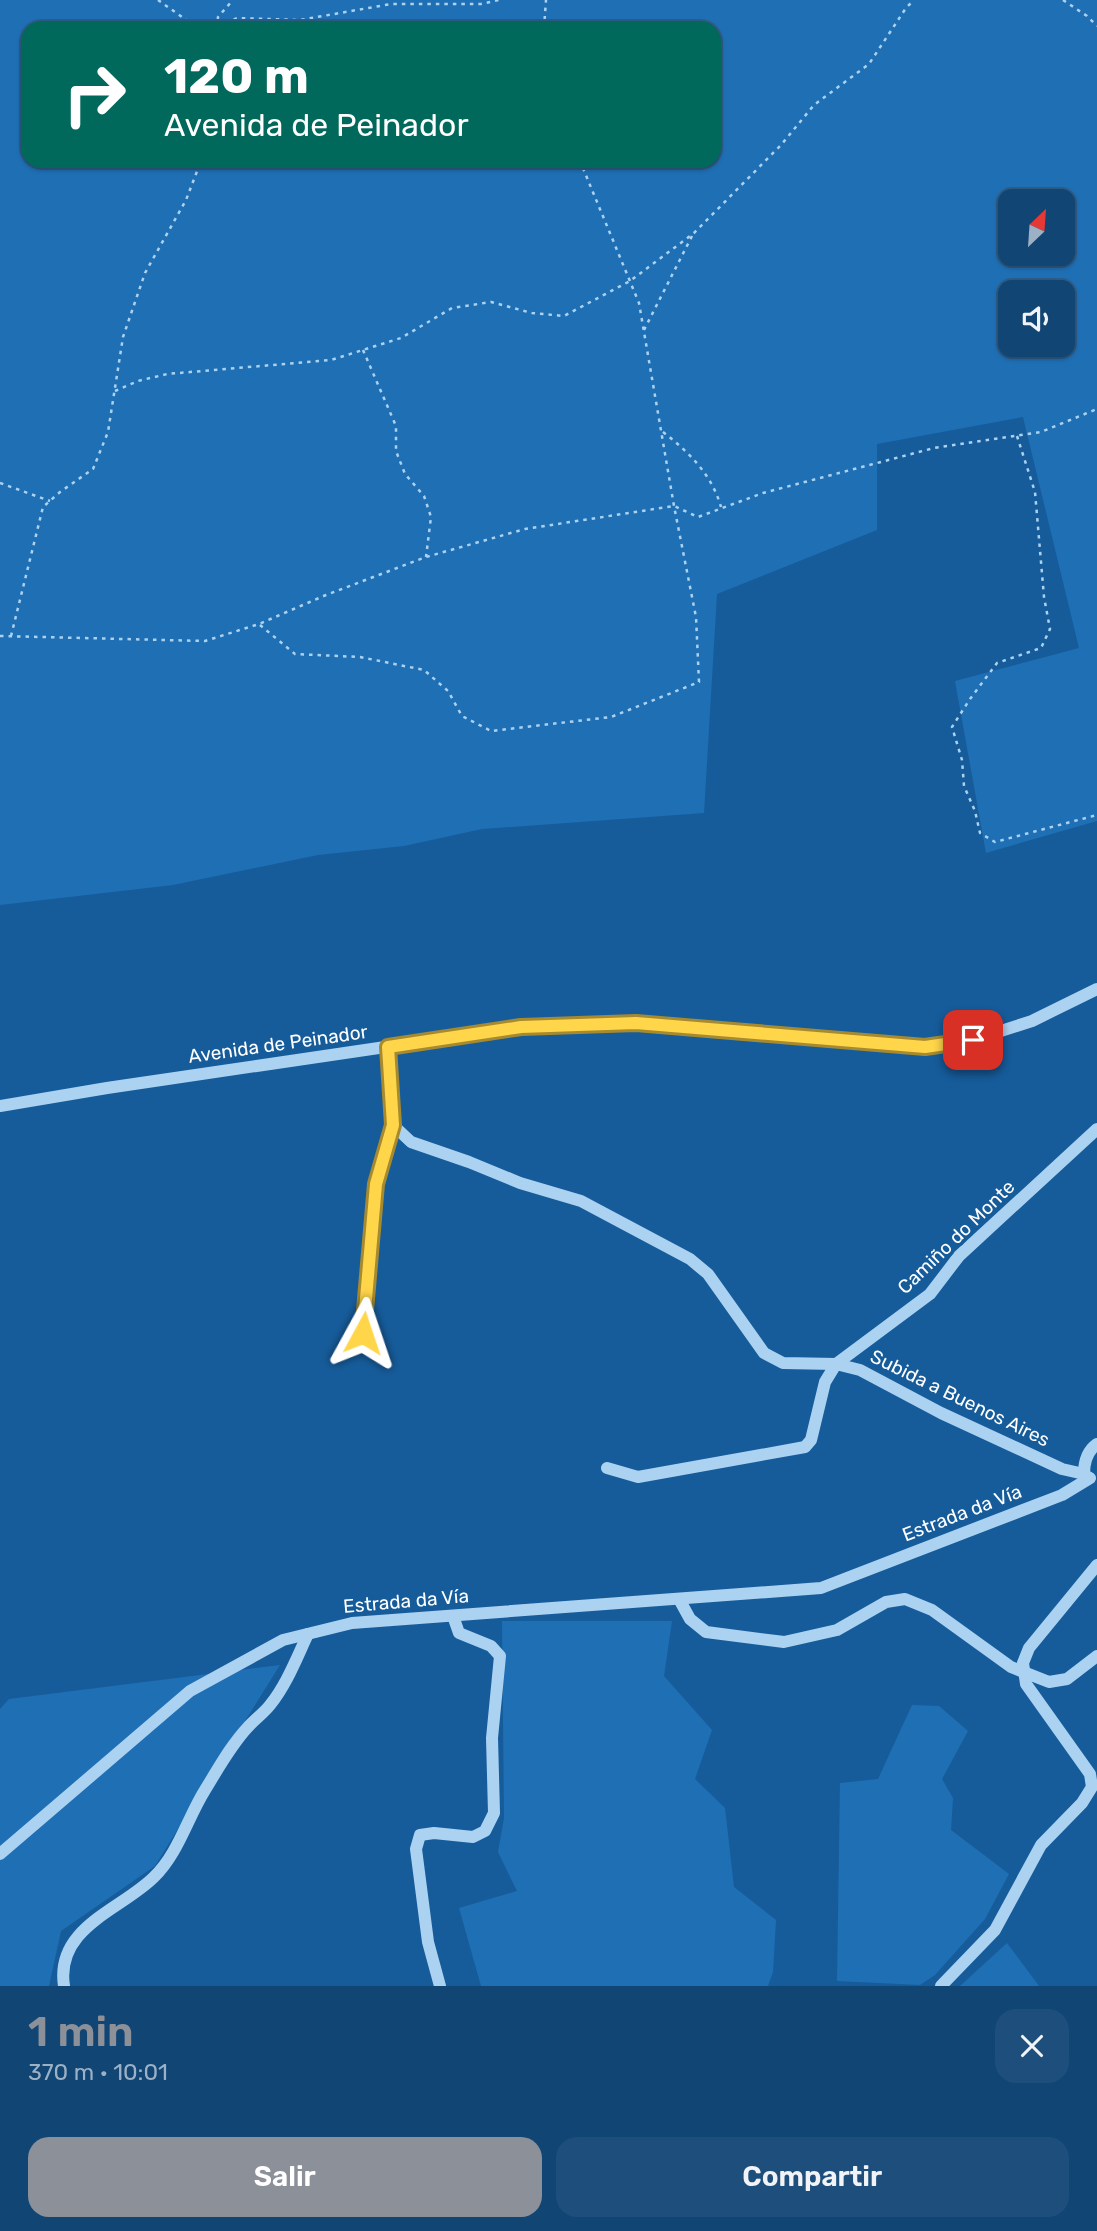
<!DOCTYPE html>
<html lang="es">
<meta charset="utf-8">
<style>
:root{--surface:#104574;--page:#1e4f7c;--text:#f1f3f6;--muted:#9cb1c5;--line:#305d86;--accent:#8c9099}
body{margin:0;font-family:Rubik,sans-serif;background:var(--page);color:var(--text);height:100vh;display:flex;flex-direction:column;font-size:26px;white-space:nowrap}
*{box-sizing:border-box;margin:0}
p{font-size:23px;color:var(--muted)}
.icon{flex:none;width:38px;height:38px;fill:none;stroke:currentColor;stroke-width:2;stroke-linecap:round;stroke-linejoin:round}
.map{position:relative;height:1986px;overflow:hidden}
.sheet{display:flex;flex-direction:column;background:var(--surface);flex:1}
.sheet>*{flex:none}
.hud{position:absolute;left:21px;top:21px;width:700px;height:147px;border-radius:21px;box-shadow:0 2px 5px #0004,0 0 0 2px var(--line);background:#00695c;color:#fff;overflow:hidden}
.needle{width:46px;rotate:25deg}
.fabs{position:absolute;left:998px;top:189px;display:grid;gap:14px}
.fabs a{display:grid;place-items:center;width:77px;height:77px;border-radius:14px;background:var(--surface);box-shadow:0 2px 5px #0004,0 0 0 2px var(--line);font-size:35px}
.pin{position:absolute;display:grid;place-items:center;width:60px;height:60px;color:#fff;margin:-30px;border-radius:14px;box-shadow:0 4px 10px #0006}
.me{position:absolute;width:77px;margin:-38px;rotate:5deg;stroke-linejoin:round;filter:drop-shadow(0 0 5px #0008)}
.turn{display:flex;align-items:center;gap:24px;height:147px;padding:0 28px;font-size:32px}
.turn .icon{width:91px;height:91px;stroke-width:2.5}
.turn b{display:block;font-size:49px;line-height:60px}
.round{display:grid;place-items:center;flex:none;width:74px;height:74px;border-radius:21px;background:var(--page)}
.headline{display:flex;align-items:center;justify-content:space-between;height:119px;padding:0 28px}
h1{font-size:42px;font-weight:600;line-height:52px;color:var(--accent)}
.primary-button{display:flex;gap:14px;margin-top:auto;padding:14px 28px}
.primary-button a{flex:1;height:80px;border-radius:21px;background:var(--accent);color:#fff;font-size:28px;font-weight:600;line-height:80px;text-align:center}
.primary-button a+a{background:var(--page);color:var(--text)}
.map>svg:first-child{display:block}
</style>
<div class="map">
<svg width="1097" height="1986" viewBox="0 0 1097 1986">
<rect width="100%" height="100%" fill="#165c9b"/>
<g fill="#1f6fb5" fill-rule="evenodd">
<path d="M0,0H1097V821L986,853L955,681L1079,648L1023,417L877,444V530L717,594L704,813L482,829L404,846L318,855L173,885L0,905ZM714,28V161H28V28ZM1062,201V254H1010V201ZM1062,292V345H1010V292Z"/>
<polygon points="502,1621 672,1621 664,1676 712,1730 695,1779 725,1808 734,1887 776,1920 773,1972 768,1986 481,1986 459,1908 517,1891 498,1852 504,1818"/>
<polygon points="280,1665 155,1866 61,1931 49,1986 0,1986 0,1709 9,1699"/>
<polygon points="912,1705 939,1706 968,1731 942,1779 953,1798 951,1830 1009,1874 985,1919 935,1975 920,1985 837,1981 840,1783 878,1779"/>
<polygon points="1007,1943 1039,1986 960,1986"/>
</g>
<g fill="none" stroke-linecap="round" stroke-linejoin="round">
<g stroke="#acd2f2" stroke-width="2.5" stroke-dasharray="3.5 5" stroke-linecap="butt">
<polyline points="158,0 192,24 217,27 237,18 300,20 391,4 481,4 499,0"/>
<polyline points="1063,0 1087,16 1097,26"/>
<polyline points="217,28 218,17 233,0"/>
<polyline points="544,28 546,0"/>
<polyline points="644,330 692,236"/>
<polyline points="363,350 396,426 396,451 405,474 424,496 431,517 426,557"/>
<polyline points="115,391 138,381 167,374 331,360 401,338 452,308 491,302 532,313 564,316 630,281 694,233 781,145 814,105 869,64 906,8 914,0"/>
<path d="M663,432C689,452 712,475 721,507"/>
<polyline points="1017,436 1035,492 1044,597 1050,629 1041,648 997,663 970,699 952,727 962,760 964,786 975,811 980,833 995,842 1097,815"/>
<polyline points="0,483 50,501"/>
<polyline points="260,625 295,654 360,657 424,670 448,691 462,716 491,731 611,717 699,682 696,617 674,506 639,303 580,161"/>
<polyline points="0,636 205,641 259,624 326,595 426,557 525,529 674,506 698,517 763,493 934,448 1041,432 1097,409"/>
<polyline points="11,636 43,507 60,492 93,469 108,432 123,337 145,273 186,200 201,161"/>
</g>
<g stroke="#acd2f2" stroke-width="12">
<polyline points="389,1047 393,1125 411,1142 469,1162 520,1183 581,1201 690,1259 708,1274 764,1353 783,1363 836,1364 860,1370 941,1413 1062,1469 1084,1474"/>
<polyline points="0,1106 107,1088 521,1027 637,1023 925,1047 973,1040 1032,1021 1097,989"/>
<polyline points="363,1333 376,1184 393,1125"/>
<polyline points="607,1468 638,1477 805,1447 811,1440 825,1382 836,1364 930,1294 959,1256 1097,1129"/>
<path d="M1089,1478L1084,1474C1084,1462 1087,1451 1097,1444"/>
<polyline points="679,1599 690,1619 706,1632 784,1642 837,1630 886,1602 905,1599 932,1610 1011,1667 1049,1682 1067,1679 1097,1656"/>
<polyline points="0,1854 190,1691 283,1640 352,1623 821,1588 1062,1495 1090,1478"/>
<path d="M64,1986C55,1927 121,1910 154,1877C178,1854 188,1817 205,1790C218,1769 231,1745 248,1727C255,1719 264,1713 270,1705C287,1684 297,1657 308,1634"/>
<polyline points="440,1986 428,1942 416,1849 420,1835 434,1833 473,1837 485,1831 494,1813 492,1738 500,1656 491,1646 459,1633 453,1616"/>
<polyline points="941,1986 995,1930 1041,1845 1082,1803 1092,1787 1090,1774 1026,1684 1023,1663 1029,1648 1097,1565"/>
</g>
</g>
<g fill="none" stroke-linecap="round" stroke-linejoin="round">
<defs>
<polyline id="route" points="363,1333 376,1184 393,1125 388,1047 521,1027 636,1023 925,1047 973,1040"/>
</defs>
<use href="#route" stroke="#a68a30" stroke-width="18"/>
<use href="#route" stroke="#ffd54a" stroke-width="12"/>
</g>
<g text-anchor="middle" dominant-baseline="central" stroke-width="7" stroke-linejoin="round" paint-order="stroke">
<g font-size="19" fill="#fff" stroke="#165c9b">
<text transform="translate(278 1044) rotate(-8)">Avenida de Peinador</text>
<text transform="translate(956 1237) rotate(-44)">Camiño do Monte</text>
<text transform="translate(960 1398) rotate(26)">Subida a Buenos Aires</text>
<text transform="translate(962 1513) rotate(-21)">Estrada da Vía</text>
<text transform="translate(406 1601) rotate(-5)">Estrada da Vía</text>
</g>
</g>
</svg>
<div class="fabs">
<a><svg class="needle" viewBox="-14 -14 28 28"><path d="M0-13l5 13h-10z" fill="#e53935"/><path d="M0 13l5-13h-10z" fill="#9cb1c5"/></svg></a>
<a><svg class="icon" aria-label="sound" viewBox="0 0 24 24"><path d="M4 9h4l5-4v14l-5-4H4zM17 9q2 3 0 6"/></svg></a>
</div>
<div class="pin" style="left:973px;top:1040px;background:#d93025"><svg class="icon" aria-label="arrive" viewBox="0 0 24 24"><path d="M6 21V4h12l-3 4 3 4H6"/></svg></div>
<svg class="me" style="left:363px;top:1333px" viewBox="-20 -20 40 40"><path d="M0-17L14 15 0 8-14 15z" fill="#ffd54a" stroke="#fff" stroke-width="4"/></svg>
<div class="hud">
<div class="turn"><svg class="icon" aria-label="right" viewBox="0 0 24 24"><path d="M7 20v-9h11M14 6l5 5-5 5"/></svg><div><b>120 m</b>Avenida de Peinador</div></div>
</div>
</div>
<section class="sheet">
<div class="headline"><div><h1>1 min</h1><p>370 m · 10:01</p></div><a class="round"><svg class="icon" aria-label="close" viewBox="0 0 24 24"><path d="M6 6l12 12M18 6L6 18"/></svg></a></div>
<div class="primary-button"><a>Salir</a><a>Compartir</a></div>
</section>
